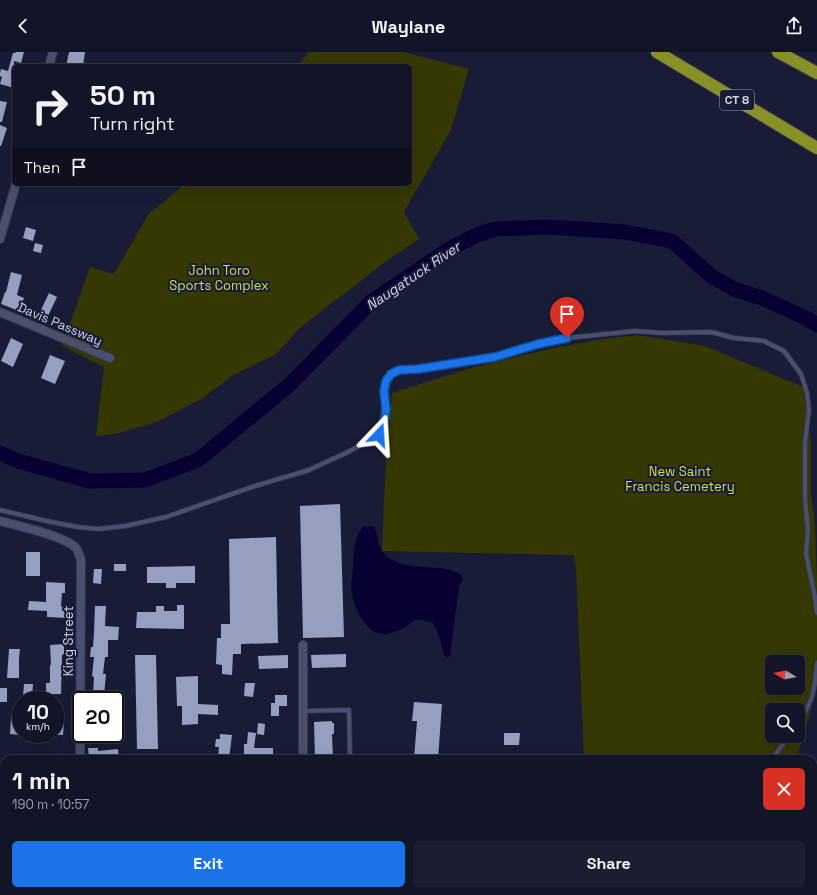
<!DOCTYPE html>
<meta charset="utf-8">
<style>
:root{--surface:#121528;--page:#1b1e30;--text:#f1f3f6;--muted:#9c9fa8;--line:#313445;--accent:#1a73e8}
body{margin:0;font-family:"Space Grotesk",sans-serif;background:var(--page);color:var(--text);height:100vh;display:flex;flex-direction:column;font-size:15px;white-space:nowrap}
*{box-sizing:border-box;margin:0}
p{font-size:13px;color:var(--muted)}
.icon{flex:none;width:22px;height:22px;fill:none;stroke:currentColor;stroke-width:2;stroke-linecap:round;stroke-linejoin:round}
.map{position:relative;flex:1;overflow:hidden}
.details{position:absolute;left:0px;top:703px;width:817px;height:140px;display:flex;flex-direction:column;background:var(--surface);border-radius:12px 12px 0 0;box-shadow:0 4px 16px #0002,0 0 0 1px var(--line)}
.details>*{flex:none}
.top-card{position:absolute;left:12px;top:12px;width:400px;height:122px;border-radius:6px;box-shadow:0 4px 16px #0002,0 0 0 1px var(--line);background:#121528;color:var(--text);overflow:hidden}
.needle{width:26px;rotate:279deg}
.controls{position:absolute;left:765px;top:603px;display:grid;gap:8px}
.controls a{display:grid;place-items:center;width:40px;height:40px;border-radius:6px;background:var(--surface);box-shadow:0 4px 16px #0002,0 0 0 1px var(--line);font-size:20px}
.speed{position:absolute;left:12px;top:639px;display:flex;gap:8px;font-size:20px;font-weight:700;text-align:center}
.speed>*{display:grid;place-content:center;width:52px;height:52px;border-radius:50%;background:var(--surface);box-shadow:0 4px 16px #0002,0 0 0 1px var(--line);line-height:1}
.speed small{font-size:10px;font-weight:400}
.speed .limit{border:2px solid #111;border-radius:6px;background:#fff;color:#111}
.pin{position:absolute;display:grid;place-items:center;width:34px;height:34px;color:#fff;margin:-41px -17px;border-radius:50% 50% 50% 0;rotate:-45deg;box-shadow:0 0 4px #0007}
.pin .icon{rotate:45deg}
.me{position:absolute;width:44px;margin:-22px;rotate:20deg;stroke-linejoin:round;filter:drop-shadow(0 0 3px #0008)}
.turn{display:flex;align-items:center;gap:14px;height:84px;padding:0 12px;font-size:18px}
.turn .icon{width:52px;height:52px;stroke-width:2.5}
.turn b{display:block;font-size:28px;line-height:34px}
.then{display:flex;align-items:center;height:38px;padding:0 12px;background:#0003;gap:8px;font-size:15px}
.round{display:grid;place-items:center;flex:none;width:42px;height:42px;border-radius:6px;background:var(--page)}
.headline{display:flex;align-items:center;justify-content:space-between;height:68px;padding:0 12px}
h1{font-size:24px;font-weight:700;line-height:30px}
.action{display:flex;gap:8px;margin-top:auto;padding:8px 12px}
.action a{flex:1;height:46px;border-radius:6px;background:var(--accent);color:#fff;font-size:16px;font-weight:700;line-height:46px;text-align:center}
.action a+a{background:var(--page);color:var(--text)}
header{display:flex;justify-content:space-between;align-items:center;height:52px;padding:0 12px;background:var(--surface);font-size:18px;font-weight:700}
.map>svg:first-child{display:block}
</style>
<header><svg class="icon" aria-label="back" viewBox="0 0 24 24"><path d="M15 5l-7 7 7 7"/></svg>Waylane<svg class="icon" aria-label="share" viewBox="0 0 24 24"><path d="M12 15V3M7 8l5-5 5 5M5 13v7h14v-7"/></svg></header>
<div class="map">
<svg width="817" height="843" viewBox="0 0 817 843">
<rect width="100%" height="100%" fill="#181c36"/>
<g fill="#353803" fill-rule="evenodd">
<polygon points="309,0 403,0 469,17 451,78 404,160 419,187 389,207 301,275 275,303 233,323 203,346 157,370 115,382 96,384 104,315 62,294 90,215 114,222 148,163 185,132 410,132 410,14 297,14"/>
<path d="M638,283L705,294L803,335L811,389V443L815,473L817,529V616L810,662L796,707H584L576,517L574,503L382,499L385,424L392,341L467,317L549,297L603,287ZM772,610H798V636H772ZM772,658H798V684H772Z"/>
</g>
<path fill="#060033" d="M365,474L374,475C379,484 377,495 385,503C387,506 390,506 393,508C415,520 441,510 461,523L463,527L459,534L450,603L447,606L444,603L439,583L433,571C428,570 420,567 415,568C412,569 410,572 407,574C401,578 394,580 387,582C368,585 354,557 352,541C350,532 353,523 353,514C354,502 354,480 365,474Z"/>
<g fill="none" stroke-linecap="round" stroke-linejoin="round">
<polyline stroke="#060033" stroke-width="15" points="0,401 18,409 90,429 145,428 198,408 288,334 371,250 449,197 479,182 496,177 548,175 579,177 625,180 672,189 711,224 734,237 762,246 808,267 817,273"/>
</g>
<g fill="#979fc0">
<polygon points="16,0 24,0 21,11 14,9 14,36 0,32 2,25 0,24 0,21 1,17 8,19 13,1 15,1"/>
<polygon points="69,0 85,0 83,14 66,14"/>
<polygon points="0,49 7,50 2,70 0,70"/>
<polygon points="0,73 7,76 1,94 0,94"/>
<polygon points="26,175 36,178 33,189 23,186"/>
<polygon points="35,191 43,193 41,201 33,199"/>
<polygon points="11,220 22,223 17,243 24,246 19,259 1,252 5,240 6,240"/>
<polygon points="49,241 57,245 48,264 40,260"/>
<polygon points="11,286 23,292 13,315 1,309"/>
<polygon points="50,303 65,309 55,332 41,326"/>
<polygon points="340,452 344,585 303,586 300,454"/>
<polygon points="276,485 278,591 241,592 241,602 233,602 232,623 222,622 222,613 216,612 217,586 221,586 221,572 230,572 229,487"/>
<rect x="26" y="500" width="14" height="24"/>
<rect x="114" y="512" width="12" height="7"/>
<polygon points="195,514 195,531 176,531 176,536 166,536 166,531 147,531 147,515"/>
<polygon points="94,517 102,517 101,532 93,531"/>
<polygon points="46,530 65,531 65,541 62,541 61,554 62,555 66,555 66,566 47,565 47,559 28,558 29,549 46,550"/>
<polygon points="177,553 184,553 184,577 136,576 137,560 156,560 156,554 164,554 164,559 177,559"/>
<polygon points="95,554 106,554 105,574 119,575 118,588 108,588 108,605 105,605 103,622 106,622 104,644 93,643 94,625 92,624 94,605 90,605 91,595 93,595 94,580"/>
<polygon points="64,592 64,602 62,603 61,642 46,642 46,631 50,631 50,613 51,613 50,593"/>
<polygon points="9,597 20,597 19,606 19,626 7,626"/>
<polygon points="346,602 346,615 312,616 311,603"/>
<polygon points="135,603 156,603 158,697 137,697"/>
<polygon points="288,603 288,616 259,617 258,604"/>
<polygon points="198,624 198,652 218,653 218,663 198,662 198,672 182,673 182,654 177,654 176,625"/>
<polygon points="245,631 255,631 253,645 244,644"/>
<polygon points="24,632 33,632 32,646 23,645"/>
<rect x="0" y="636" width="7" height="14"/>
<polygon points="275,643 287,643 287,654 279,654 279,664 271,664 271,651 275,651"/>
<polygon points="414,650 442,652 438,707 414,707 417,669 412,669"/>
<polygon points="11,665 21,666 21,683 10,682"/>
<polygon points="332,669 332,671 334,671 334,682 332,682 333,707 315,707 314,670"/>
<polygon points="55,671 64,671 63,683 55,683"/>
<polygon points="258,671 265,672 264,683 257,682"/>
<polygon points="248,680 256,681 254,696 273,696 273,707 244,707 244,692 247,692"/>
<polygon points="504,681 520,681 519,693 504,693"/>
<polygon points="220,682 232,683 229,707 218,706 219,695 215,695 216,687 220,687"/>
<polygon points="88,696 98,696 98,699 118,697 119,707 89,707"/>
</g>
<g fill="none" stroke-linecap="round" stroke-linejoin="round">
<defs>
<g id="service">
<polyline points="0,458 51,470 78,475 98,477 125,474 166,465 252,435 309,418 348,400 379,383 384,372 386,357 384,339 386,329 391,322 399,318 418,317 495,305 539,291 567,286 635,279 662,281 711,280 734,286 764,289 784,299 801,322 807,341 809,358 805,390 805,446 808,479 806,502 815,545 817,561"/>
<polyline points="303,659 349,658 350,707"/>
<path d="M798,672C813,649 815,638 817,611"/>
<polyline points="772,707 789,684"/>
<polyline points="382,839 382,843"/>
<polyline points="446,841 446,839"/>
</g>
<g id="minor">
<polyline points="49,14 53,0"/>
<polyline points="0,187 16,132"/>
<polyline points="0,260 110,306"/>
<path d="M0,469C16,473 65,484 76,496C78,498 79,504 81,507L80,707"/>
<polyline points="303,707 303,593"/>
<polyline points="204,839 205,843"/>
<polyline points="32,843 64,839"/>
<polyline points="302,843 302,839"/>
</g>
<g id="secondary">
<polyline points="0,754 4,753"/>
<polyline points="813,829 817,831"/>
</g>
<g id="motorway">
<polyline points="657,0 817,96"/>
<polyline points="778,0 817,21"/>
</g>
</defs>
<use href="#service" stroke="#35374c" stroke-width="5.5"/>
<use href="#minor" stroke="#35374c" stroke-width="10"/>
<use href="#secondary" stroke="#35374c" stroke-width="14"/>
<use href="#motorway" stroke="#35374c" stroke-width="14"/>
<use href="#service" stroke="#49506d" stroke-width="4"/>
<use href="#minor" stroke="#49506d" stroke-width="8"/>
<use href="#secondary" stroke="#49506d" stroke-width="12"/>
<use href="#motorway" stroke="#889027" stroke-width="12"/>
</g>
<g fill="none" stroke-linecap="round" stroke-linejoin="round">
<defs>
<polyline id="route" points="379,383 384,372 386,357 384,339 386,329 391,322 399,318 418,317 495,305 538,292 567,286"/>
</defs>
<use href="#route" stroke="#114b97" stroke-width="10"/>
<use href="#route" stroke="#1a73e8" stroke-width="7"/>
</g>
<g text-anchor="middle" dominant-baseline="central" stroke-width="4" stroke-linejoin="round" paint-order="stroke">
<rect fill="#181c36" stroke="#989cb0" stroke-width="1" x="720" y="38" width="34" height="20" rx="3"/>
<g font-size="12" font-weight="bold" fill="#cfd3e5">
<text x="737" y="48">CT 8</text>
</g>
<g font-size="13" fill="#d1dd54" stroke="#181c36">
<text x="219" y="218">John Toro<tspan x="219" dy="15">Sports Complex</tspan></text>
<text x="680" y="419">New Saint<tspan x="680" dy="15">Francis Cemetery</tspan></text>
</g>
<g font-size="13" fill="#cfd3e5" stroke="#181c36">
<text transform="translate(60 272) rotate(23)">Davis Passway</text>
<text transform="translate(68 589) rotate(-90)">King Street</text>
</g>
<g font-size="14" font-style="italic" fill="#d1d7ee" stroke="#181c36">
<text transform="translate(413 224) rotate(-34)">Naugatuck River</text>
</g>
</g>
</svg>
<div class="controls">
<a><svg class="needle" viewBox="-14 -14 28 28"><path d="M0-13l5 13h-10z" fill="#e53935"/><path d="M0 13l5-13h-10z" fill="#9c9fa8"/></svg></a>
<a><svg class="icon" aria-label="search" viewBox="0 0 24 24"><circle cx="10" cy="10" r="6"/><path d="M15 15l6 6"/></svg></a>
</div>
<div class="speed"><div>10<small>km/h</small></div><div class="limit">20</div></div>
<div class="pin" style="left:567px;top:286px;background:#d93025"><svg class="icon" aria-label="arrive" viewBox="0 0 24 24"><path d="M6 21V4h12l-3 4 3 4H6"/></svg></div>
<svg class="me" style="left:379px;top:383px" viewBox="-20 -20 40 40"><path d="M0-17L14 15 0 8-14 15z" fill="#1a73e8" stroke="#fff" stroke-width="4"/></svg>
<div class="top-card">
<div class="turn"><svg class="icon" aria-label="right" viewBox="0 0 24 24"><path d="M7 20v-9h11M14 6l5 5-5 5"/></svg><div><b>50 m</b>Turn right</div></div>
<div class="then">Then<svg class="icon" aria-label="arrive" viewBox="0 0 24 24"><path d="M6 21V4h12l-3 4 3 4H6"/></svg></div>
</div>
<section class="details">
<div class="headline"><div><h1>1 min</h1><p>190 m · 10:57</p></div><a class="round" style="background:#d93025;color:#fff"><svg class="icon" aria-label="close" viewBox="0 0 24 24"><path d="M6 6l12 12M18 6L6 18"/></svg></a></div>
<div class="action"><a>Exit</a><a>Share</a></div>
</section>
</div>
